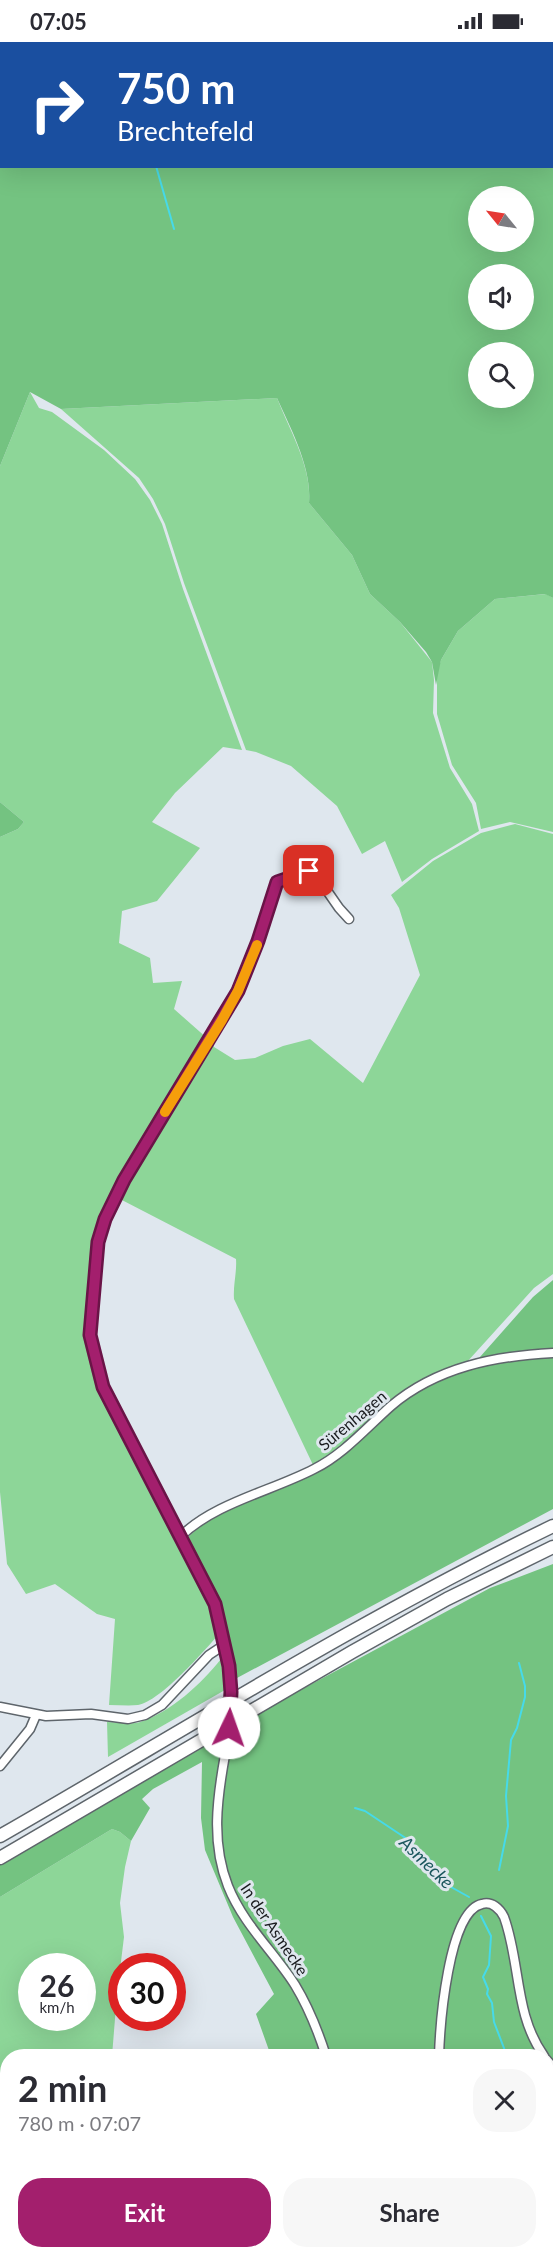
<!DOCTYPE html>
<meta charset="utf-8">
<style>
:root{--surface:#fff;--page:#f7f7f7;--text:#2b2b33;--muted:#7c7c81;--accent:#a31f6d}
body{margin:0;font-family:Lato,sans-serif;background:var(--page);color:var(--text);height:100vh;display:flex;flex-direction:column;font-size:22px;white-space:nowrap}
*{box-sizing:border-box;margin:0}
p{font-size:20px;color:var(--muted)}
.icon{flex:none;width:33px;height:33px;fill:none;stroke:currentColor;stroke-width:2;stroke-linecap:round;stroke-linejoin:round}
.map{position:relative;flex:1;overflow:hidden}
.details{position:absolute;left:0px;top:2007px;width:554px;height:210px;display:flex;flex-direction:column;background:var(--surface);border-radius:24px 24px 0 0;box-shadow:0 6px 24px #0002}
.details>*{flex:none}
.hud{position:absolute;left:0px;top:0px;width:554px;height:126px;box-shadow:0 6px 24px #0002;background:#1a4fa0;color:#fff;overflow:hidden}
.needle{width:39px;rotate:300deg}
.fabs{position:absolute;left:468px;top:144px;display:grid;gap:12px}
.fabs a{display:grid;place-items:center;width:66px;height:66px;border-radius:50%;background:var(--surface);box-shadow:0 6px 24px #0002;font-size:30px}
.speed{position:absolute;left:18px;top:1911px;display:flex;gap:12px;font-size:30px;font-weight:700;text-align:center}
.speed>*{display:grid;place-content:center;width:78px;height:78px;border-radius:50%;background:var(--surface);box-shadow:0 6px 24px #0002;line-height:1}
.speed small{font-size:15px;font-weight:400}
.speed .limit{border:9px solid #d22;background:#fff;color:#111}
.pin{position:absolute;display:grid;place-items:center;width:51px;height:51px;color:#fff;margin:-26px;border-radius:12px;box-shadow:0 3px 9px #0006}
.me{position:absolute;width:66px;margin:-33px;rotate:3deg;stroke-linejoin:round;filter:drop-shadow(0 0 4px #0008)}
.turn{display:flex;align-items:center;gap:21px;height:126px;padding:0 18px;font-size:27px}
.turn .icon{width:78px;height:78px;stroke-width:2.5}
.turn b{display:block;font-size:42px;line-height:51px}
.round{display:grid;place-items:center;flex:none;width:63px;height:63px;border-radius:24px;background:var(--page)}
.headline{display:flex;align-items:center;justify-content:space-between;height:102px;padding:0 18px}
h1{font-size:36px;font-weight:700;line-height:45px}
.action{display:flex;gap:12px;margin-top:auto;padding:12px 18px}
.action a{flex:1;height:69px;border-radius:24px;background:var(--accent);color:#fff;font-size:24px;font-weight:700;line-height:69px;text-align:center}
.action a+a{background:var(--page);color:var(--text)}
.status{display:flex;justify-content:space-between;align-items:center;height:42px;padding:0 30px;background:var(--surface);direction:ltr}
.status svg{height:16px;fill:currentColor}
.map>svg:first-child{display:block}
</style>
<div class="status"><b>07:05</b><svg viewBox="0 0 49 12"><path d="M0 12V9h3v3zM5 12V6h3v6zM10 12V3h3v9zM15 12V0h3v12zM26 1h20v11H26zM47 4h2v5h-2z"/></svg></div>
<div class="map">
<svg width="553" height="2217" viewBox="0 0 553 2217">
<rect width="100%" height="100%" fill="#dfe7ee"/>
<g fill="#8dd698" fill-rule="evenodd">
<path d="M30,350L39,366L52,370L104,408L135,437L150,458L162,482L183,547L242,708L223,705L175,751L152,780L200,806L157,859L122,869L119,901L150,916L153,941L182,939L174,967L208,997L140,1104L111,1156L103,1177L87,1292L91,1316L101,1346L212,1563L220,1591C204,1609 161,1659 138,1663C129,1664 119,1663 109,1663L115,1577L97,1572L55,1542L26,1552L7,1522L0,1450V795L18,787L24,780L0,760V424Z"/>
<path d="M277,356C290,389 312,425 309,461L352,513L370,552L400,580L432,620L434,638L433,671L450,726L472,762L479,789L432,817L402,840L385,799L362,812L337,764L291,724L256,710L246,708L184,541L165,482L153,457L139,436L61,367Z"/>
<polygon points="546,552 553,556 553,790 510,780 481,787 476,761 452,723 437,672 437,631 441,618 458,589 495,557"/>
<path d="M515,782L553,792V1232L534,1246L467,1320L314,1425L234,1257C233,1243 237,1230 236,1217L118,1156L212,1000L214,1005L235,1018L255,1016L283,1004L310,997L363,1041L420,933L399,866L391,853L433,819L481,791Z"/>
<path d="M221,1617L225,1648L108,1715L107,1680C117,1680 131,1683 140,1680C171,1670 201,1642 221,1617Z"/>
<path d="M112,1787L120,1790L131,1799L125,1825L120,1861L124,1895L117,1952L112,2014H8L7,2147L0,2146V1855ZM32,1924H82V1976H32Z"/>
</g>
<g fill="#74c381" fill-rule="evenodd">
<path d="M0,0H553V556L545,552L495,557L458,589L441,618L436,643L432,620L426,610L400,580L370,552L352,513L309,461C312,426 291,387 277,356L61,367L30,350L0,424ZM2,2H552V124H2ZM478,154H524V200H478ZM478,232H524V278H478ZM478,310H524V356H478Z"/>
<polygon points="0,760 24,780 18,787 0,795"/>
<polygon points="553,1238 553,1467 237,1636 218,1560 186,1497 209,1476 316,1429 414,1349 472,1324 533,1255"/>
<polygon points="553,1522 553,2217 97,2217 121,2210 546,2210 546,2014 271,2014 256,1972 274,1952 233,1875 205,1808 201,1776 202,1720 153,1747 142,1757 150,1766 131,1799 120,1790 112,1787 0,1855 0,1823 243,1679 490,1546"/>
</g>
<g fill="none" stroke-linecap="round" stroke-linejoin="round">
<g stroke="#46dae9" stroke-width="2">
<polyline points="122,0 123,2"/>
<polyline points="156,124 174,187"/>
<polyline points="355,1766 365,1769 404,1795 429,1817 451,1845 469,1855"/>
<polyline points="499,1828 508,1784 506,1754 511,1698 517,1686 525,1655 525,1644 519,1621"/>
<polyline points="481,1874 491,1894 489,1923 483,1935 488,1947 487,1952 492,1961 494,1980 507,2014"/>
<polyline points="546,2062 553,2065"/>
<polyline points="227,2210 229,2217"/>
</g>
<defs>
<g id="minor">
<path d="M180,1495C214,1461 272,1449 314,1427C344,1412 366,1386 391,1364C437,1325 495,1314 553,1311"/>
<path d="M229,1624L215,1562L103,1345L90,1293L98,1200L115,1154L222,978C246,933 262,888 277,840L314,830L339,866L349,877"/>
<polyline points="0,1665 46,1674 91,1672 128,1677 145,1673 162,1663 209,1613 224,1603"/>
<path d="M225,1713C217,1757 211,1801 228,1844C243,1882 274,1910 295,1943C309,1966 318,1989 326,2014"/>
<polyline points="0,1724 30,1687 36,1673"/>
<path d="M439,2014C440,1984 448,1869 482,1862C492,1859 500,1867 504,1875C521,1922 514,1972 544,2014"/>
<polyline points="546,2017 553,2025"/>
<polyline points="315,2210 333,2217"/>
<polyline points="477,2210 479,2217"/>
</g>
<g id="highway">
<path d="M0,1794C183,1689 362,1576 553,1484"/>
<polyline points="0,1816 352,1610 447,1557 553,1505"/>
</g>
</defs>
<use href="#minor" stroke="#5e656b" stroke-width="11"/>
<use href="#highway" stroke="#5e656b" stroke-width="15"/>
<use href="#minor" stroke="#fff" stroke-width="8"/>
<use href="#highway" stroke="#fff" stroke-width="12"/>
<defs>
<polyline id="minor-bridge" points="225,1713 230,1668 229,1624"/>
</defs>
<use href="#minor-bridge" stroke="#5e656b" stroke-width="11" stroke-linecap="butt"/>
<use href="#minor-bridge" stroke="#fff" stroke-width="8"/>
</g>
<g fill="none" stroke-linecap="round" stroke-linejoin="round">
<defs>
<polyline id="route" points="229,1686 231,1650 229,1624 215,1562 103,1345 90,1293 98,1200 105,1177 124,1138 238,949 258,899 277,840 309,829"/>
</defs>
<use href="#route" stroke="#6a1447" stroke-width="15"/>
<use href="#route" stroke="#a31f6d" stroke-width="10"/>
<polyline stroke="#f59e0b" stroke-width="10" points="165,1070 222,978 238,949 257,903"/>
</g>
<g text-anchor="middle" dominant-baseline="central" stroke-width="6" stroke-linejoin="round" paint-order="stroke">
<g font-size="16" fill="#191b1e" stroke="#dfe7ee">
<text transform="translate(352 1378) rotate(-40)">Sürenhagen</text>
<text transform="translate(275 1887) rotate(56)">In der Asmecke</text>
</g>
<g font-size="18" font-style="italic" fill="#1b575d" stroke="#dfe7ee">
<text transform="translate(427 1820) rotate(44)">Asmecke</text>
</g>
</g>
</svg>
<div class="fabs">
<a><svg class="needle" viewBox="-14 -14 28 28"><path d="M0-13l5 13h-10z" fill="#e53935"/><path d="M0 13l5-13h-10z" fill="#7c7c81"/></svg></a>
<a><svg class="icon" aria-label="sound" viewBox="0 0 24 24"><path d="M4 9h4l5-4v14l-5-4H4zM17 9q2 3 0 6"/></svg></a>
<a><svg class="icon" aria-label="search" viewBox="0 0 24 24"><circle cx="10" cy="10" r="6"/><path d="M15 15l6 6"/></svg></a>
</div>
<div class="speed"><div>26<small>km/h</small></div><div class="limit">30</div></div>
<div class="pin" style="left:309px;top:829px;background:#d93025"><svg class="icon" aria-label="arrive" viewBox="0 0 24 24"><path d="M6 21V4h12l-3 4 3 4H6"/></svg></div>
<svg class="me" style="left:229px;top:1686px" viewBox="-20 -20 40 40"><circle r="19" fill="#fff"/><path d="M0-13L10 11 0 6-10 11z" fill="#a31f6d"/></svg>
<div class="hud">
<div class="turn"><svg class="icon" aria-label="right" viewBox="0 0 24 24"><path d="M7 20v-9h11M14 6l5 5-5 5"/></svg><div><b>750 m</b>Brechtefeld</div></div>
</div>
<section class="details">
<div class="headline"><div><h1>2 min</h1><p>780 m · 07:07</p></div><a class="round"><svg class="icon" aria-label="close" viewBox="0 0 24 24"><path d="M6 6l12 12M18 6L6 18"/></svg></a></div>
<div class="action"><a>Exit</a><a>Share</a></div>
</section>
</div>
